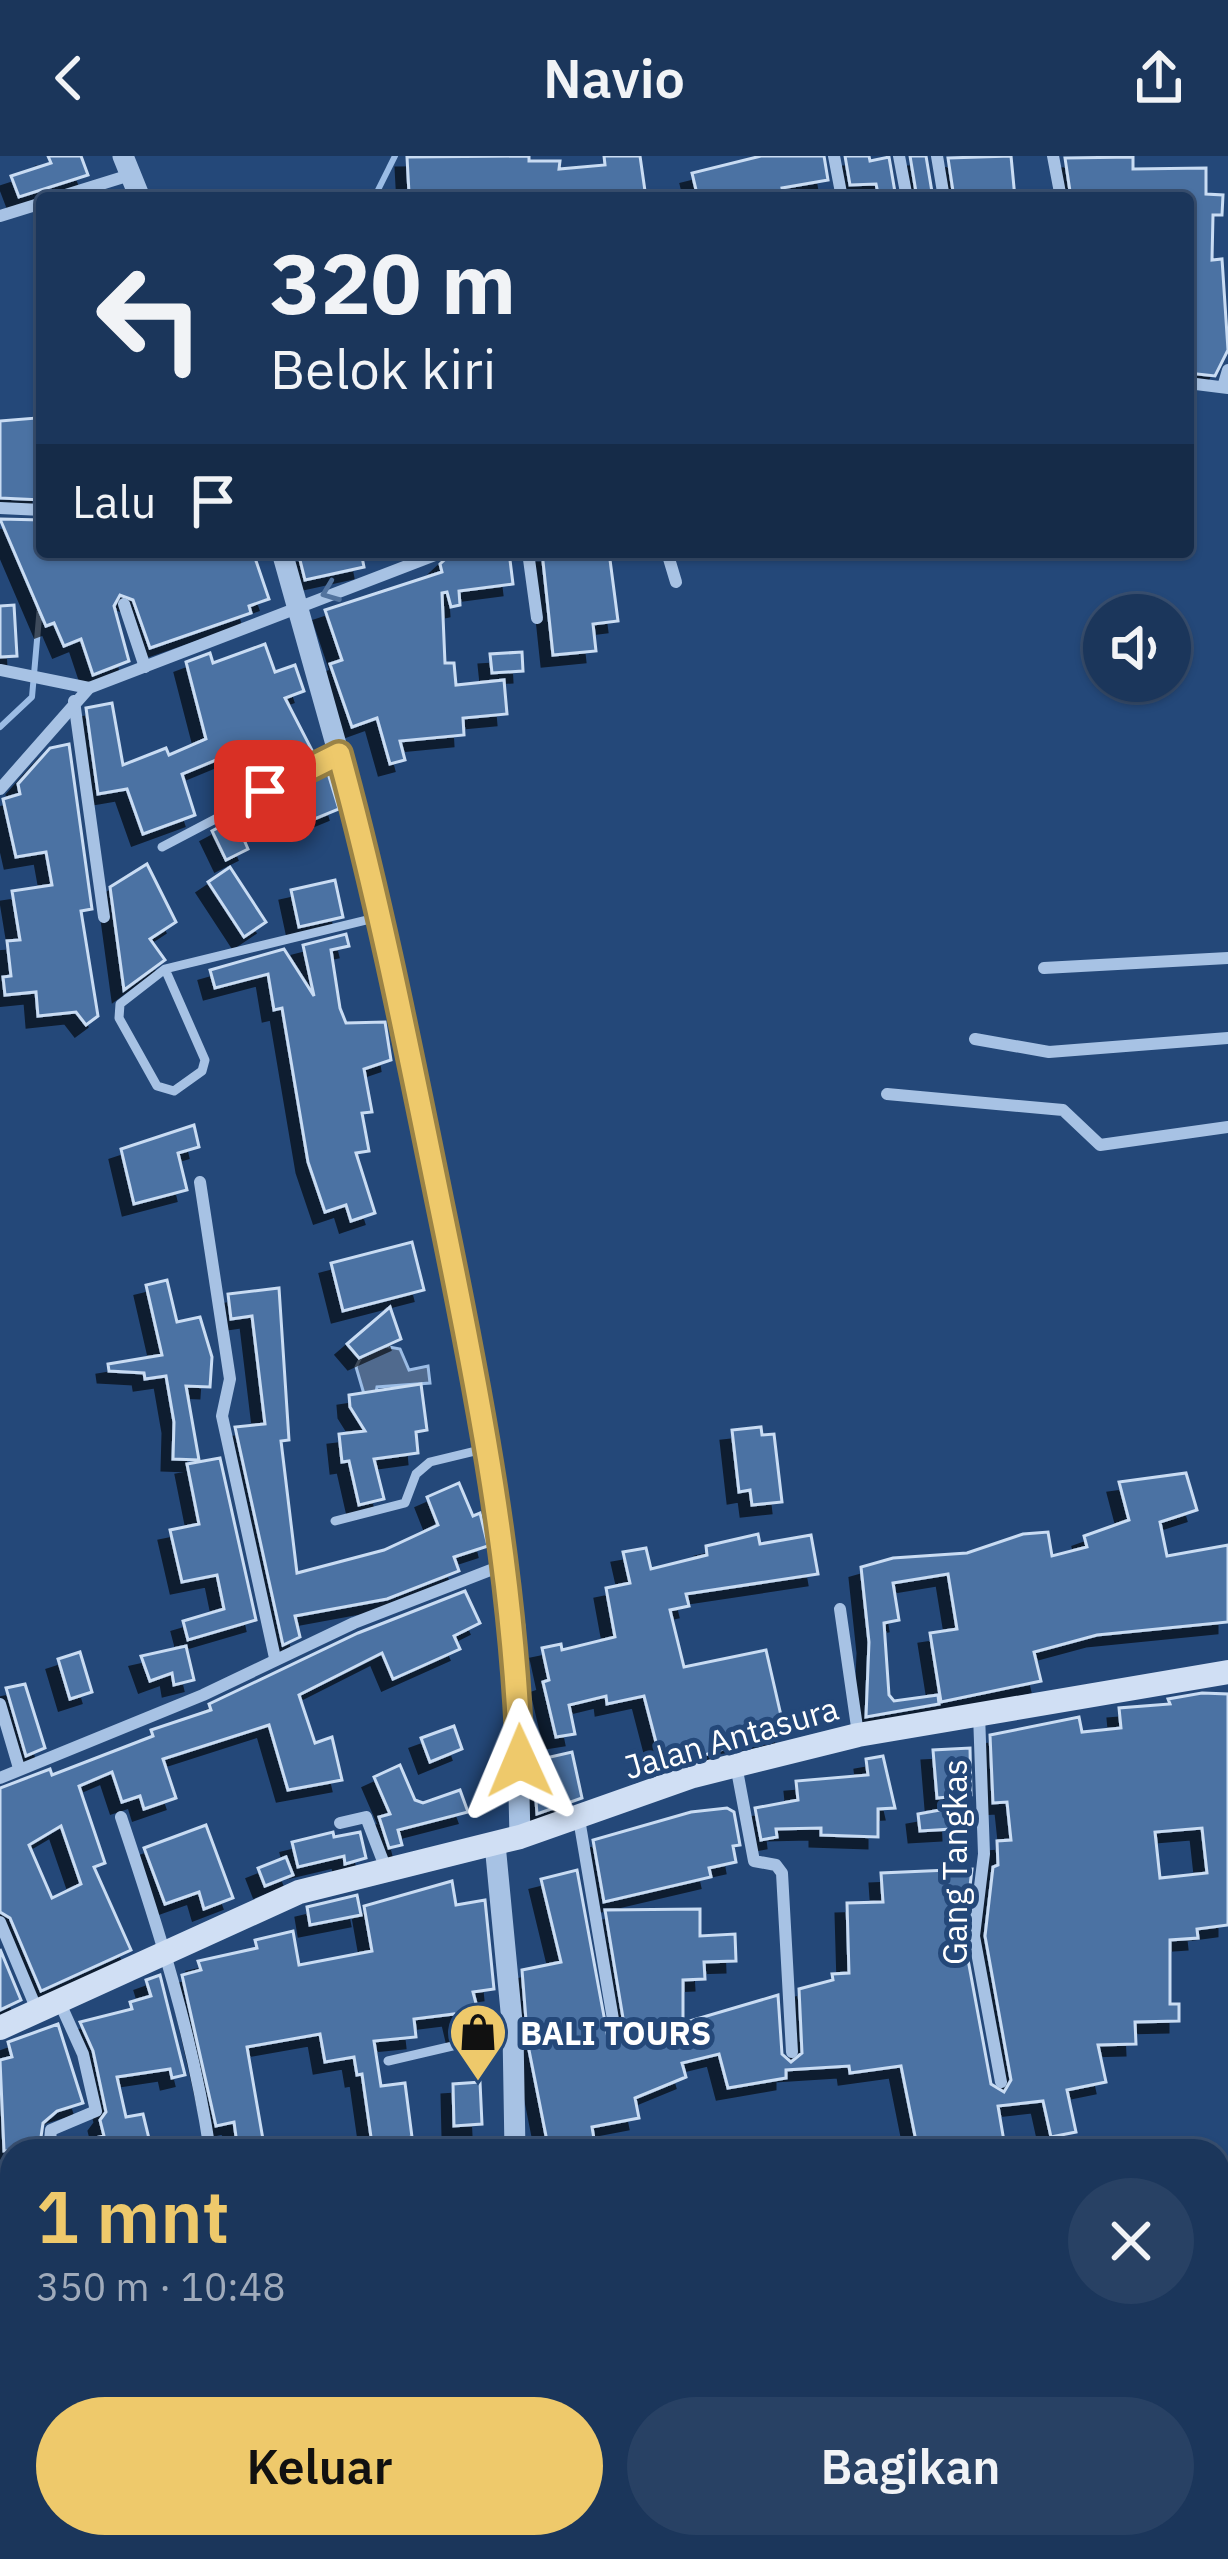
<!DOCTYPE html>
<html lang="id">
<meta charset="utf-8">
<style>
:root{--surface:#1b365b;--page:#284164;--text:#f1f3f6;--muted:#a0abbb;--line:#395071;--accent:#eec96b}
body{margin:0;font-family:"IBM Plex Sans",sans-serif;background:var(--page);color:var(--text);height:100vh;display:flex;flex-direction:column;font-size:45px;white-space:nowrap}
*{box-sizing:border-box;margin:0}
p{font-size:39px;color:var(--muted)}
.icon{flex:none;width:66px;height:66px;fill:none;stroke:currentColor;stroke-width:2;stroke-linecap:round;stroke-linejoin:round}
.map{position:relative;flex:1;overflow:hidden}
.details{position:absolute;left:0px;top:1983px;width:1230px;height:420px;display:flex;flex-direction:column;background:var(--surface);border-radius:36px 36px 0 0;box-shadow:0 3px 9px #0004,0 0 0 3px var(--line)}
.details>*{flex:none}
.banner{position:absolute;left:36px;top:36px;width:1158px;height:366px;border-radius:12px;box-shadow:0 3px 9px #0004,0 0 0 3px var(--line);background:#1b365b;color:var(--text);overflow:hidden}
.fabs{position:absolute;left:1083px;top:438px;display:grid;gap:24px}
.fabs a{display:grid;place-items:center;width:108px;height:108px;border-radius:50%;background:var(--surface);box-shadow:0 3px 9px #0004,0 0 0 3px var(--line);font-size:60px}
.pin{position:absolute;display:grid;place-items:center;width:102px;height:102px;color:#fff;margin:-51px;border-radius:24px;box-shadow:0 6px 18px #0006}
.me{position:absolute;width:132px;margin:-66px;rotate:359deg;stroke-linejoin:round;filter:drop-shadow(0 0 9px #0008)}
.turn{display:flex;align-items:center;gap:42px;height:252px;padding:0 36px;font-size:54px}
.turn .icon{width:156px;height:156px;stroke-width:2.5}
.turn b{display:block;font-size:84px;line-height:102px}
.then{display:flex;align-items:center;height:114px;padding:0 36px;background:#0003;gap:24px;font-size:45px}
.round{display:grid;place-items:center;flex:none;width:126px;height:126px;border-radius:63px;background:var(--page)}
.headline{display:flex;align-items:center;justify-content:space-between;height:204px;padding:0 36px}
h1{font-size:72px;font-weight:600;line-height:90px;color:var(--accent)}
.cta{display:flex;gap:24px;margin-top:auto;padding:24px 36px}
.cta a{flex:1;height:138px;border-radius:72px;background:var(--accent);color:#111;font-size:48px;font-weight:600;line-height:138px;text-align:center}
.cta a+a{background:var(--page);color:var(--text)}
header{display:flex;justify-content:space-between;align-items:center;height:156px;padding:0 36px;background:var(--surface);font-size:54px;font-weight:600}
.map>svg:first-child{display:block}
</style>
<header><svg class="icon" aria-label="back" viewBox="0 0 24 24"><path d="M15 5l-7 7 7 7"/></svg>Navio<svg class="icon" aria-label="share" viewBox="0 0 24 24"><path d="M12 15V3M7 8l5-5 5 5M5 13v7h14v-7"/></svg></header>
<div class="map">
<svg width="1228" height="2403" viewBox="0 0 1228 2403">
<defs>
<filter id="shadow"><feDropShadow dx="-11" dy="11" stdDeviation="0" flood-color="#0009"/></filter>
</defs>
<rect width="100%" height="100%" fill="#244879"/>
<polygon fill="#506a8e" stroke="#9bbce5" stroke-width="3" points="384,1190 400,1193 409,1214 428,1210 430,1227 377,1231 375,1242 364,1238 356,1211 361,1201"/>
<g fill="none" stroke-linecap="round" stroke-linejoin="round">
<g stroke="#9bbce5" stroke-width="6">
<polyline points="374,42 395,0"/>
<polyline points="0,571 32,541 40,450"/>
</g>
<g stroke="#506a8e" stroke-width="39">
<polyline points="1218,2101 1228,2097"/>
<polyline points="383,2403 390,2391"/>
</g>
</g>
<g fill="#4c72a3" stroke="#c9dcf3" stroke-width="3" fill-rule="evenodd" filter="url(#shadow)">
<polygon points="48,0 81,0 88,19 19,41 11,20 51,7"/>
<polygon points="529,0 529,5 560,5 559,13 605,9 604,0 640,0 646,42 539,42 539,36 465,35 465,42 445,42 445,35 409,37 407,1"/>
<polygon points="761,0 824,0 828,24 782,32 784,42 698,42 692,17"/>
<polygon points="845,0 869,0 870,5 889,1 896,42 879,42 876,28 850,29"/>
<polygon points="910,0 926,0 933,42 917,42"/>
<polygon points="1011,0 1015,42 954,42 948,2"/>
<polygon points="1133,1 1133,13 1206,12 1206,38 1223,39 1222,59 1213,59 1212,104 1222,103 1228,194 1215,220 1188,217 1188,42 1071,42 1065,2"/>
<polygon points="36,262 38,286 42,286 42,344 0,342 0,265"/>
<polygon points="0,363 42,364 42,396 253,396 269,443 249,450 251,457 150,492 133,444 120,439 114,450 129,505 93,519 81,483 64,490 54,467 46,470"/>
<polygon points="298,396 361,396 364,411 305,424"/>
<polygon points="453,396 456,402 509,396 513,428 459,435 460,449 451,451 447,436 442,437 445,507 454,507 456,529 504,524 507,558 463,562 464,579 400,585 405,604 390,608 377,562 352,571 330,508 342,504 325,454 442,416 440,408"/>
<polygon points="542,396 609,396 618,465 593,468 596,495 553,499"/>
<polygon points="14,449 17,500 0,501 0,450"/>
<polygon points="265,488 275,516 295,509 304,535 285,542 315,600 283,617 270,588 258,595 255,588 182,618 195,659 143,678 127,633 98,638 86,552 112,547 123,609 166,592 169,599 206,583 186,506 210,497 213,507"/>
<polygon points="522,496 523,515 492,517 490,498"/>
<polygon points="69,588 92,753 81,755 98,860 86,869 76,856 38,860 36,836 5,839 3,821 11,820 7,785 20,784 12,735 52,729 46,696 16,701 3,643 20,638 18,628 50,592"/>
<polygon points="327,614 339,653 290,673 285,659 242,679 248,693 226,704 212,675"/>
<polygon points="147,708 176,766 150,783 165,804 124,834 110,731"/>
<polygon points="230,711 266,766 244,781 208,726"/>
<polygon points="335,724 343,761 299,771 291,734"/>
<polygon points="346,778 349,790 331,794 340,852 346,867 385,866 391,904 364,913 372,956 362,957 369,995 356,997 375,1057 351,1065 346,1049 325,1056 308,1006 282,852 274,854 268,818 215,832 210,814 284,793 314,840 303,789"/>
<polygon points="194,969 199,991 178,997 187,1034 134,1048 121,993"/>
<polygon points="412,1086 424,1134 343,1155 331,1107"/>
<polygon points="167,1124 177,1166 200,1161 212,1201 210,1231 186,1230 199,1304 173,1303 174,1266 166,1220 145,1223 144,1217 109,1215 108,1208 162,1199 146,1129"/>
<polygon points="279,1132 289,1284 281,1285 297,1417 384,1394 438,1369 427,1341 459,1327 473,1360 480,1357 488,1390 454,1401 459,1415 387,1443 295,1460 300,1481 283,1489 235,1271 265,1268 252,1160 231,1163 228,1138"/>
<polygon points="390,1151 401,1183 359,1202 347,1188"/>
<polygon points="421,1228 427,1274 416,1276 418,1297 374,1303 384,1343 359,1349 349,1305 342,1306 339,1278 365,1275 350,1251 349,1239"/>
<polygon points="761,1271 762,1279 774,1278 782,1346 752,1349 750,1334 739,1336 732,1274"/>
<polygon points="220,1302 256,1464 188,1484 183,1465 224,1453 217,1419 182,1426 170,1374 199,1368 187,1308"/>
<polygon points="1186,1317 1197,1354 1160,1366 1167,1400 1228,1389 1228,1466 1097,1479 1034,1496 1041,1525 941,1546 930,1477 957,1473 948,1418 893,1427 899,1464 884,1467 889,1539 894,1545 938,1539 939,1548 866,1561 869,1486 861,1411 893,1402 967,1397 1023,1378 1048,1376 1052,1400 1087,1391 1084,1380 1129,1364 1119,1326"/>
<polygon points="758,1378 760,1388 811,1379 818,1418 686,1438 689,1450 670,1454 684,1511 766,1494 785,1577 722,1587 723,1593 663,1613 644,1540 607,1548 606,1540 569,1549 575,1578 556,1581 543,1526 549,1524 542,1492 561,1488 562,1494 615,1481 606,1432 630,1427 623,1396 646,1392 651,1413 707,1399 706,1390"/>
<path d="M465,1435L480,1467L454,1480L460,1493L393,1523L382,1497L299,1539L315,1587L332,1581L342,1624L288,1634L269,1569L163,1603L176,1642L144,1653L140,1640L122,1646L112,1616L79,1630L105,1707L94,1711L131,1794L41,1835L10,1762L0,1756V1632L50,1613L52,1619L153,1580L151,1574L211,1554L209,1548L358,1477ZM61,1670L81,1728L52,1742L29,1689Z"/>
<polygon points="186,1490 194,1524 174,1529 172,1517 150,1525 141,1500"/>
<polygon points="80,1496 92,1536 70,1543 58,1503"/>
<polygon points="25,1528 45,1592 26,1600 6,1532"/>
<path d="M1202,1537L1228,1538V1769L1197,1773L1198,1782L1170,1784V1848H1179V1865L1135,1866L1136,1888L1098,1889L1106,1926L1067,1934L1076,1976L1051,1981L1043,1945L998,1950L1005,1991L918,1995L901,1910L850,1917L849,1910L786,1914V1922L728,1932L719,1898L682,1907L686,1921L635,1942L639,1962L592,1971L596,1995H549L528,1889L522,1814L561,1806L541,1723L577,1714L608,1882L618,1885L625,1874L605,1754L700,1753V1780L735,1778L736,1805L704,1806L705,1823L683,1824V1867L778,1839L782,1898L791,1906L802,1897L799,1833L833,1824L832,1818L849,1817L847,1747L883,1746L881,1717L972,1713L964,1782L991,1928L1004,1936L1011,1924L985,1780L993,1711L998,1709L997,1685L1011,1684L1007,1646L993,1647L990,1579L1079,1561L1082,1576L1121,1572L1119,1552L1170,1548L1168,1543ZM1202,1672L1207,1717L1160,1722L1155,1676Z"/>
<polygon points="454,1570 462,1593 430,1606 421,1582"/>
<polygon points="970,1592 971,1639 937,1642 933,1594"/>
<polygon points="572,1596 582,1642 537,1658 533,1605"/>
<polygon points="883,1600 895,1652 878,1653 878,1681 821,1679 821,1672 776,1673 777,1681 761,1684 755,1652 798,1644 796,1625 868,1619 866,1603"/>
<polygon points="400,1609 415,1644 423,1647 460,1634 468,1656 398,1674 402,1689 389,1692 379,1661 390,1658 374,1621"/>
<polygon points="727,1652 734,1656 740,1689 733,1690 736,1706 709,1712 711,1721 604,1746 593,1684 691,1656"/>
<polygon points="951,1652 952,1673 920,1675 918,1658"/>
<polygon points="206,1669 233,1742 204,1753 199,1736 165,1748 144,1692"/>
<polygon points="333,1676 334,1681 360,1676 366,1702 345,1708 344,1700 298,1711 292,1686"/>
<polygon points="286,1701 293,1719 265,1730 258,1712"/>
<polygon points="452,1725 456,1749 485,1744 494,1833 473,1836 483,1874 459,1879 454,1858 414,1863 416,1881 374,1885 381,1930 405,1927 412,1981 372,1988 362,1918 357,1919 354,1901 325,1906 320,1878 247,1891 265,1995 238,1995 234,1966 216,1970 182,1819 201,1814 198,1805 257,1792 255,1784 293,1775 299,1809 372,1795 364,1750"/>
<polygon points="357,1739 361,1759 310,1769 307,1751"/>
<polygon points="0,1793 21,1844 0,1854"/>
<polygon points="160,1819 185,1919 172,1922 170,1913 117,1921 126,1961 143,1958 152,1995 70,1995 69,1988 104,1980 100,1964 106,1956 93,1895 80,1866 132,1853 130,1846 151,1840 146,1824"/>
<polygon points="58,1868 83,1947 57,1955 43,1967 39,1995 4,1995 0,1904 12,1901 8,1886"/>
<polygon points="480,1926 482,1968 454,1970 453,1928"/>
</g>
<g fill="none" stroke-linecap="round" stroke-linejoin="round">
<g stroke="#a7c2e4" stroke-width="9">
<polyline points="162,691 339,598"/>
<polyline points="165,813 205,904 202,915 174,935 157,930 119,862 120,848 165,813 379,761"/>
<polyline points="335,1365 405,1347 416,1318 430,1306 488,1292"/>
<polyline points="388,1905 513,1876"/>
<polyline points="674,2403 687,2403"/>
</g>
<g stroke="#a7c2e4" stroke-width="12">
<polyline points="834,0 842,42"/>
<polyline points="899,0 907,42"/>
<polyline points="937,0 944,42"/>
<polyline points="1053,0 1061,42"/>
<polyline points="56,42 130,19"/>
<polyline points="0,60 42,47"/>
<polyline points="1188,227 1228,232"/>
<polyline points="1223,231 1228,214"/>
<polyline points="0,352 42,354"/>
<polyline points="528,396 537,462"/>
<polyline points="667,396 676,426"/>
<polyline points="124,448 145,511"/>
<polyline points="0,514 89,532"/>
<polyline points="74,545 104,761"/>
<polyline points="0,633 89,532 443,396"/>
<polyline points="1044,812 1228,802"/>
<polyline points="975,883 1049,896 1228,882"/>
<polyline points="887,938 1063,954 1100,989 1228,971"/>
<polyline points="200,1026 230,1223 222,1260 275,1502"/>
<polyline points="840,1453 858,1578"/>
<polyline points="0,1548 19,1612"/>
<polyline points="979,1558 984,1698 974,1780 1001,1926"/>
<polyline points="736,1609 754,1705 776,1709 782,1717 792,1896"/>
<polyline points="0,1622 203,1539 354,1467 506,1408"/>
<path d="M121,1661C158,1771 193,1880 210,1995"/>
<polyline points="579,1663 615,1875"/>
<polyline points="340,1667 366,1661 386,1713"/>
<polyline points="0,1766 37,1854"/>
<polyline points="49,1995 51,1974 96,1955 83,1898 59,1845"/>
<polyline points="254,2391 265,2403"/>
<polyline points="826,2391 832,2403"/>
<polyline points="243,2403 249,2391"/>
</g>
<g stroke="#a7c2e4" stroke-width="21">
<polyline points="123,0 140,42"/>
<polyline points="282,396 364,688 488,1292 515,1471 520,1681"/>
<polyline points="495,1688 513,1876 515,1995"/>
<polyline points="581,2391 583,2403"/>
</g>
<polyline stroke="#d0dff4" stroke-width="24" points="0,1872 299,1736 520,1681 693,1620 858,1579 1228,1516"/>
</g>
<defs><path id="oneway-chevron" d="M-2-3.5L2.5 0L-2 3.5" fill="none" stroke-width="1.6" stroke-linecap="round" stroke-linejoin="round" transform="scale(3)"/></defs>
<use stroke="#52739e" href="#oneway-chevron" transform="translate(330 436) rotate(159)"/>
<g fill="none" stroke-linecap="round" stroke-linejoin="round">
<defs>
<path id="route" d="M265,635L339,598C380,748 410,901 441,1053C479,1237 514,1418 520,1605"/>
</defs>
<use href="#route" stroke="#9b8346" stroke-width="30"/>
<use href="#route" stroke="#eec96b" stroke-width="21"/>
</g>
<defs>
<symbol id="shop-pin" viewBox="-11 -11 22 30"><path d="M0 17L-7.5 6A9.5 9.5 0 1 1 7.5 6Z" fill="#eec96b" stroke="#244879"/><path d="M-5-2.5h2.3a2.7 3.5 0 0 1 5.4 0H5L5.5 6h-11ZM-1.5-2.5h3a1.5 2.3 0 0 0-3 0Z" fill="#111"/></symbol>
</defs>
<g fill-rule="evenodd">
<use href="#shop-pin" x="445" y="1843" width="66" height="90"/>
</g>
<g text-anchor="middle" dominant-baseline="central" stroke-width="10" stroke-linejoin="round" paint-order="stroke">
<g font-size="33" fill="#fff" stroke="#244879">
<text transform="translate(731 1581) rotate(-16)">Jalan Antasura</text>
<text transform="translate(954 1706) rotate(-90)">Gang Tangkas</text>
</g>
<g font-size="33" font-weight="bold" fill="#fff" stroke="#244879" text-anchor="start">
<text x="520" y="1876">BALI TOURS</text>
</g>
</g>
</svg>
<div class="fabs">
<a><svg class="icon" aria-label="sound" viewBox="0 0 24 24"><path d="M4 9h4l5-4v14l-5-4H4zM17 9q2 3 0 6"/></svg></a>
</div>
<div class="pin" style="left:265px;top:635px;background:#d93025"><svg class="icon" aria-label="arrive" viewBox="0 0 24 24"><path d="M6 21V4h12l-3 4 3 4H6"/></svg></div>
<svg class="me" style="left:520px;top:1605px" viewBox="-20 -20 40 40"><path d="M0-17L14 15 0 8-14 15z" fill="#eec96b" stroke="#fff" stroke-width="4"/></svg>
<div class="banner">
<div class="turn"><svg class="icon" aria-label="left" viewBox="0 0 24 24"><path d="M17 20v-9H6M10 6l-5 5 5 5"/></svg><div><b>320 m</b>Belok kiri</div></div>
<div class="then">Lalu<svg class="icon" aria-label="arrive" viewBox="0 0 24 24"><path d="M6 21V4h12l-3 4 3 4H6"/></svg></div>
</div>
<section class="details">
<div class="headline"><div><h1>1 mnt</h1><p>350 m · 10:48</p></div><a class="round"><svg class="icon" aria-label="close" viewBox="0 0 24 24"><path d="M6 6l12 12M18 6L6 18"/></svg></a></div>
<div class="cta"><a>Keluar</a><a>Bagikan</a></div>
</section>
</div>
